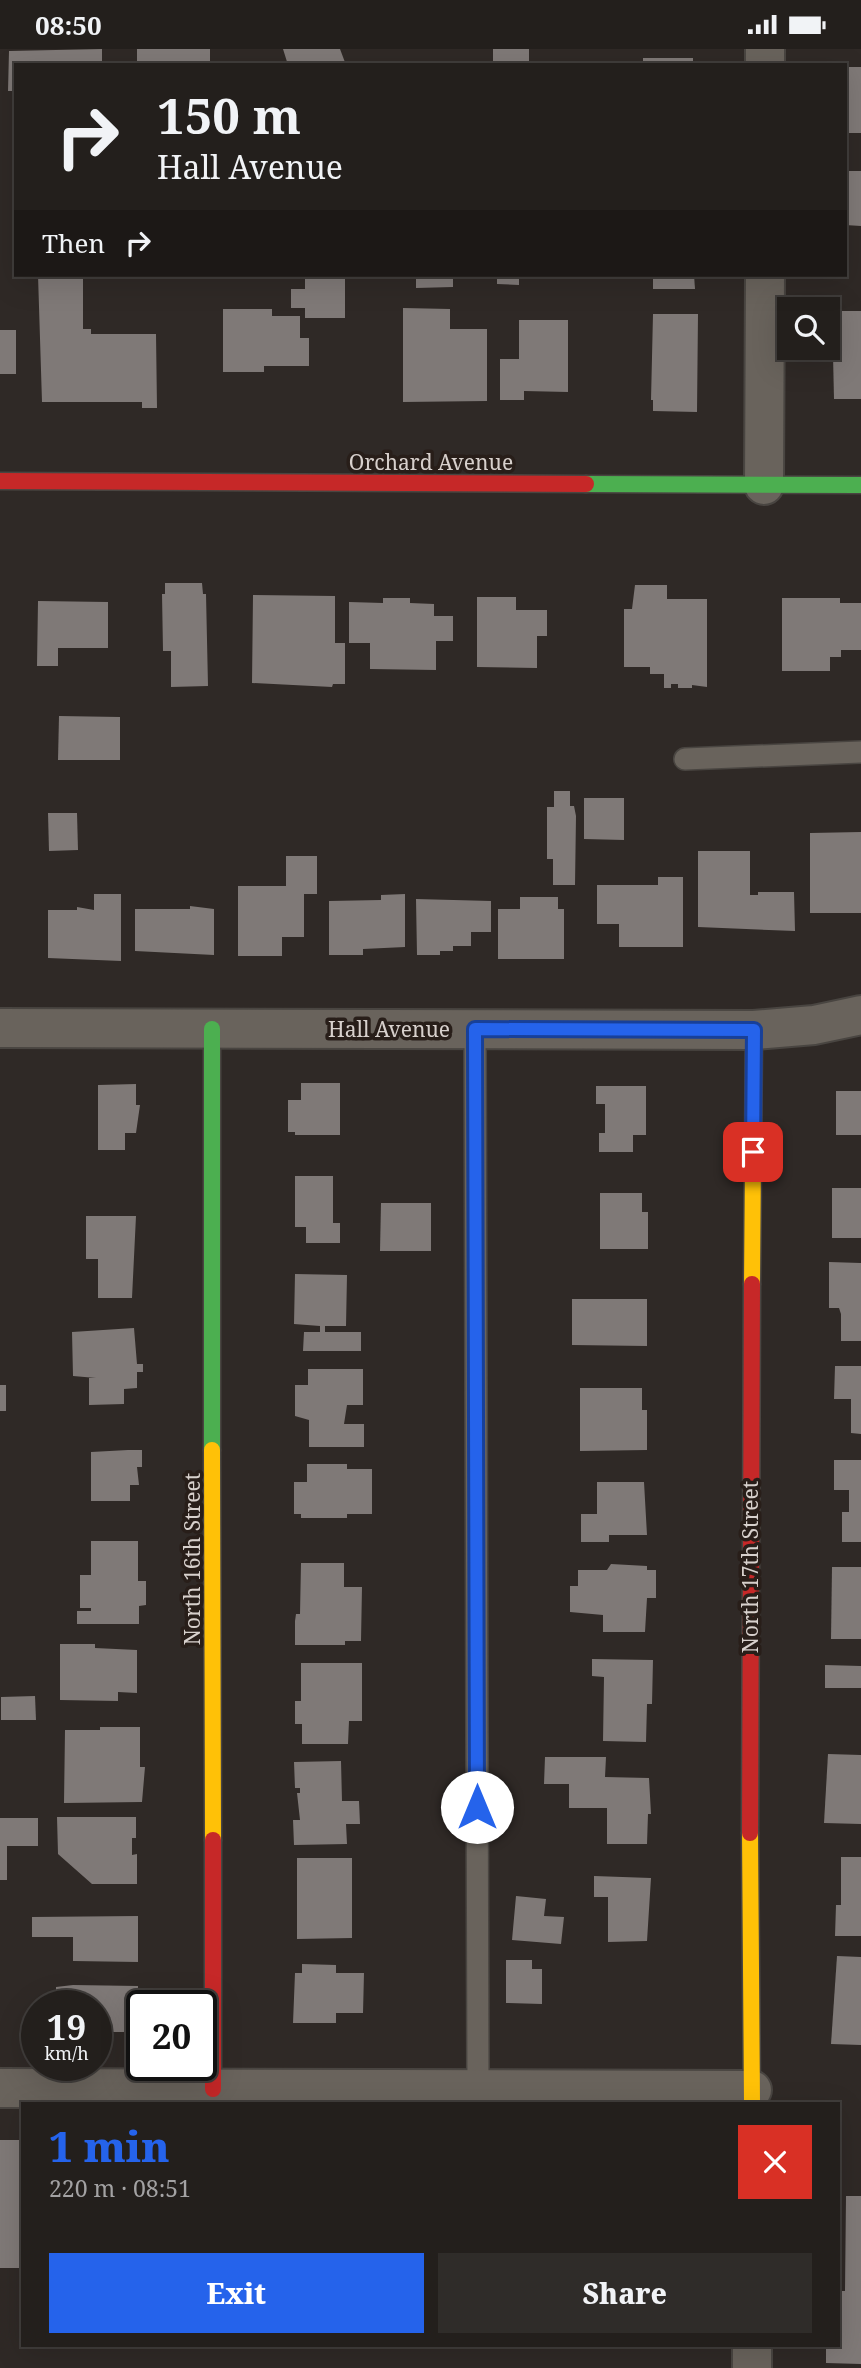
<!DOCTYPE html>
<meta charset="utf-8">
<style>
:root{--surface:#231f1c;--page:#2f2c29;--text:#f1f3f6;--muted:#a3a2a3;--line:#403d3b;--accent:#2563eb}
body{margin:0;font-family:"Noto Serif",serif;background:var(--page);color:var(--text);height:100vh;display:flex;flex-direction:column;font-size:26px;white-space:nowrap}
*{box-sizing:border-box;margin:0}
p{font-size:23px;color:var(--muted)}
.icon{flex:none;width:38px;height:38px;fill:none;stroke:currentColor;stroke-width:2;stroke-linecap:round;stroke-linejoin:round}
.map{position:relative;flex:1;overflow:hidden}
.panel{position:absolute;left:21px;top:2053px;width:819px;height:245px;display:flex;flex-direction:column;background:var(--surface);border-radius:0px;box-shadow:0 7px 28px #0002,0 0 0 2px var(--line)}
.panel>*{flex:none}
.hud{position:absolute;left:14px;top:14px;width:833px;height:214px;border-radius:0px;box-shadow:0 7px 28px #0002,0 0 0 2px var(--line);background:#231f1c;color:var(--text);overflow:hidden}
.controls{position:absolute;left:777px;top:248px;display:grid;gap:14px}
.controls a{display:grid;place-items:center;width:63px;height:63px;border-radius:0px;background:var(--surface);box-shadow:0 7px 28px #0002,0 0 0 2px var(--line);font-size:35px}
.speed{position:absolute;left:21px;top:1941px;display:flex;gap:14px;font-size:35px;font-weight:700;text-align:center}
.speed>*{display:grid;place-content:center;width:91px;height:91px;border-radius:50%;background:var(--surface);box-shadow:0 7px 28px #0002,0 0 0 2px var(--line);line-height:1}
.speed small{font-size:18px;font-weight:400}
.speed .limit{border:4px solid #111;border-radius:10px;background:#fff;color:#111}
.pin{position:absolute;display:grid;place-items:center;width:60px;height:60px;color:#fff;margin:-30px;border-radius:14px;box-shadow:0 4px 10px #0006}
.me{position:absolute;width:77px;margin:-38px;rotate:0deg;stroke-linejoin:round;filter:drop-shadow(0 0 5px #0008)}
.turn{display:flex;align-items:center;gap:24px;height:147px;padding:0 28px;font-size:32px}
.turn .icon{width:91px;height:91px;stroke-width:2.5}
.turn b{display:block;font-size:49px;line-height:60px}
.then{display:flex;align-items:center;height:66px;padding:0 28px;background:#0003;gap:14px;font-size:26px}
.round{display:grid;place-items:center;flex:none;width:74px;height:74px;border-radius:0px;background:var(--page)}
.head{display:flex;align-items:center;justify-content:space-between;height:119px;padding:0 28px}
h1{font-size:42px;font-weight:800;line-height:52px;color:var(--accent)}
.primary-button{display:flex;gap:14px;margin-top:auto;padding:14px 28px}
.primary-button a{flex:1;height:80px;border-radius:0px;background:var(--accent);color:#fff;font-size:28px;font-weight:800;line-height:80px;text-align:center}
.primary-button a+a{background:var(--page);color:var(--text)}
.status{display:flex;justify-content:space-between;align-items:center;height:49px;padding:0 35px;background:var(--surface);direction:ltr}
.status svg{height:19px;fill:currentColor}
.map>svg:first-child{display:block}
</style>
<div class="status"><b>08:50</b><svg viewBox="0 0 49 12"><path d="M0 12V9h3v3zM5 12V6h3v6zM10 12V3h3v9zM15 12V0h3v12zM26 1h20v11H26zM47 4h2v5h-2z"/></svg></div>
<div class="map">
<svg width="861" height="2319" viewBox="0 0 861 2319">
<rect width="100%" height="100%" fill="#2f2926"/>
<g fill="#7f7977">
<polygon points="102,0 102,16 16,16 16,42 8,42 9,2"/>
<rect x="137" y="0" width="73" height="16"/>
<polygon points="283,0 340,0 346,16 288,16"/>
<rect x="493" y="0" width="36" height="16"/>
<rect x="643" y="9" width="50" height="7"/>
<rect x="845" y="18" width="16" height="66"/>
<polygon points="845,122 861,122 861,177 845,176"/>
<polygon points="38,226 83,226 83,280 91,280 91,285 156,285 157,359 142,359 142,353 42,353"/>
<polygon points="416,226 453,226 453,238 416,239"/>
<polygon points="497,226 519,226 519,236 497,235"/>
<polygon points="653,226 694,226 695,240 653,240"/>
<polygon points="305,230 345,230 345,269 305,269 305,259 291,259 291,240 305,240"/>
<polygon points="403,259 450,260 450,280 487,280 487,352 403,353"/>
<polygon points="223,260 272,260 272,267 300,267 300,289 309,289 309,317 264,317 264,323 223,323"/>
<polygon points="832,262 861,262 861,350 834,350"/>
<polygon points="653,265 698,265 697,363 653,362 653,351 651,351"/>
<polygon points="519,271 568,271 568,343 524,342 524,351 500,351 500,310 519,310"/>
<rect x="0" y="281" width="16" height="44"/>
<polygon points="165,534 202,534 203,545 206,545 208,637 171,638 171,602 163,602 162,545 165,545"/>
<polygon points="635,536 667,536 667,550 707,550 707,638 692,636 692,639 678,639 678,635 671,635 671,639 664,639 664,625 650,625 650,618 624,618 624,560 632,560"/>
<polygon points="253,546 335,547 335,594 345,594 345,635 333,635 332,638 252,634"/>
<polygon points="477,548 516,548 516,561 547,561 547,587 537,587 537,619 477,618"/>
<polygon points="383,549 410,549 410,554 434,555 434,567 453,567 453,592 436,592 436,621 370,620 370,594 349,594 349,553 383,554"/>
<polygon points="782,549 840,549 840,554 861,554 861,601 841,601 841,608 830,608 830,622 782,622"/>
<polygon points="38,552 108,553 108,599 58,599 58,617 37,617"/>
<polygon points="59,667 120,668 120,711 58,711"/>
<polygon points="554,742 570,742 570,757 574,757 576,767 575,836 553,836 553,810 547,810 547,758 554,758"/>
<polygon points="584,749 624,749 624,791 584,790"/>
<polygon points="48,764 77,764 78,801 49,802"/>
<polygon points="861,783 861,864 810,864 810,784"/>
<polygon points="698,802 750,802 750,846 758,846 758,843 794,843 795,882 698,878"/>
<polygon points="286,807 317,807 317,845 304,845 304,888 282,888 282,907 238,907 238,837 286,837"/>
<polygon points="658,828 683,828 683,898 619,898 619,875 597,875 597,836 658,836"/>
<polygon points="94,845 121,845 121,912 48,909 48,861 77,861 77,858 94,861"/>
<polygon points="405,845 405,898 363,900 363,906 329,906 329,852 381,851 381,846"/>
<polygon points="520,848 558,848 558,860 564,860 564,910 498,910 498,860 520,860"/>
<polygon points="416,850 491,852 491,883 471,883 471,897 453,897 453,902 440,902 440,906 417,906"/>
<polygon points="190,857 214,860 214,906 135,902 135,860 190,860"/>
<polygon points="301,1034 340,1034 340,1086 295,1086 295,1083 288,1083 288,1051 301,1051"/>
<polygon points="136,1035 136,1056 140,1056 136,1084 125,1084 125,1101 98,1101 98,1036"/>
<polygon points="596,1037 646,1037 646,1086 633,1086 633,1103 599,1103 599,1084 605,1084 605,1055 596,1055"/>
<rect x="836" y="1042" width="25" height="44"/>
<polygon points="295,1127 333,1127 333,1174 340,1174 340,1194 306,1194 306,1178 295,1178"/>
<rect x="832" y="1139" width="29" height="50"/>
<polygon points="600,1144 642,1144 642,1163 648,1163 648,1200 600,1200"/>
<polygon points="381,1154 431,1154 431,1202 380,1202"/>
<polygon points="86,1167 136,1167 132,1249 98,1249 98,1210 86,1210"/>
<polygon points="829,1213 861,1214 861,1292 841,1292 841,1265 839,1259 829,1259"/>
<polygon points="295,1225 347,1226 346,1277 325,1277 325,1283 361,1283 361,1302 303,1302 304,1283 320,1283 320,1277 294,1275"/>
<polygon points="572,1250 647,1250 647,1297 572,1296"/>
<polygon points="134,1279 137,1315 143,1315 143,1323 137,1323 137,1339 124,1340 124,1355 89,1356 89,1329 96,1329 73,1327 72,1283"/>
<polygon points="835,1317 861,1317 861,1385 851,1384 851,1350 834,1350"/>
<polygon points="308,1320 363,1320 363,1356 347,1356 344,1375 364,1375 364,1398 309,1398 309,1371 295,1367 295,1336 308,1336"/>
<rect x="0" y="1336" width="6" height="26"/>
<polygon points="580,1339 642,1339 642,1361 647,1361 647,1401 580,1402"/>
<polygon points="128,1401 142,1401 142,1418 137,1418 139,1436 130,1436 130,1452 91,1452 91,1403"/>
<polygon points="834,1411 861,1411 861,1493 842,1493 842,1463 849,1463 849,1441 834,1441"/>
<polygon points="307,1415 347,1415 347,1420 372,1420 372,1465 347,1465 347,1469 301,1469 301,1465 294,1465 294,1433 307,1433"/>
<polygon points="597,1433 644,1433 647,1486 609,1486 609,1493 581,1493 581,1465 597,1465"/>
<polygon points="91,1492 138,1492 138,1532 146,1532 146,1556 139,1557 139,1575 77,1575 77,1562 91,1562 91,1559 80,1559 80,1526 91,1526"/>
<polygon points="301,1514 344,1514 344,1538 362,1538 361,1592 345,1592 345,1596 295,1596 295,1572 296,1565 300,1565"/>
<polygon points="611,1515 647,1517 647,1521 656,1521 656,1549 647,1549 645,1583 603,1583 603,1566 570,1563 570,1537 578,1537 578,1521 607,1521"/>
<polygon points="832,1518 861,1518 861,1590 831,1590"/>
<polygon points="60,1595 95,1595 95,1599 137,1601 137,1644 118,1643 118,1652 60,1651"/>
<polygon points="592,1610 653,1611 652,1655 647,1655 646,1693 603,1692 604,1628 592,1627"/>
<polygon points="301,1614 362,1614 362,1672 349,1672 348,1695 302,1695 302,1675 295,1675 295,1652 301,1652"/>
<polygon points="825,1616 861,1617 861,1639 825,1639"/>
<polygon points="35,1647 36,1671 1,1671 1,1648"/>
<polygon points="100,1678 140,1678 140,1718 145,1718 142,1753 64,1754 65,1681 100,1681"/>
<polygon points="828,1705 861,1706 861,1775 824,1774"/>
<polygon points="545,1708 606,1708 605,1728 649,1729 651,1765 648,1765 647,1795 607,1795 607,1759 569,1759 569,1735 544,1735"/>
<polygon points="341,1712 342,1752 359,1752 360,1775 346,1775 347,1795 294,1796 293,1771 300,1771 297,1744 300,1744 300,1739 295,1739 294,1713"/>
<polygon points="57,1768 136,1768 136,1789 132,1789 132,1806 137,1805 137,1835 92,1835 58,1805"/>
<polygon points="0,1769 38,1769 38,1797 7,1797 7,1831 0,1831"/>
<polygon points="841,1808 861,1808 861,1887 835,1887 836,1856 841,1856"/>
<polygon points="297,1809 352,1809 352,1889 297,1890"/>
<polygon points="594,1827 651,1829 647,1892 608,1893 608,1848 594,1848"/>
<polygon points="516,1847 546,1850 544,1867 564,1868 561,1895 512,1891"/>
<polygon points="138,1867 138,1913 73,1912 73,1888 32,1888 32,1868"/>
<polygon points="837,1907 861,1908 861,1996 831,1995"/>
<polygon points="506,1911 532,1911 532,1920 542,1920 542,1955 506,1954"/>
<polygon points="302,1915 336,1916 336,1924 364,1924 363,1964 336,1964 336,1974 293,1974 295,1924 302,1924"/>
<polygon points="73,1936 138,1937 137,1983 96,1983 96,1956 56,1956 56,1938"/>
<rect x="0" y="2091" width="23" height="128"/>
<polygon points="846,2147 861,2147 861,2315 826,2314 826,2300 820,2300 820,2296 838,2296 838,2242 845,2242"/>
</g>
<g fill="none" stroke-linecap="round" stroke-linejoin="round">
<defs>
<g id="lane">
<polyline points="685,710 861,703"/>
<polyline points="475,980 478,2041"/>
</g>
<g id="street">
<polyline points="765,16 765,0"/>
<polyline points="764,436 765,226"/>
<polyline points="0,979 754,981 814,976 861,966"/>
<polyline points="0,2039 752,2041"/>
<polyline points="752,2296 752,2319"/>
</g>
<g id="fast">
<polyline points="586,435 861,436"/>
<polyline points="212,980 212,1401"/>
</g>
<g id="slow">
<polyline points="752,1235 754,981"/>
<polyline points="212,1401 213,1791"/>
<polyline points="750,1784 752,2054"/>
</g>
<g id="jam">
<polyline points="0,432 586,435"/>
<polyline points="750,1784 752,1235"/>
<polyline points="213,1791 213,2040"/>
</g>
</defs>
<use href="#lane" stroke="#494541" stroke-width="24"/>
<use href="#street" stroke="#494541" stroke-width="42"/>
<use href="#fast" stroke="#494541" stroke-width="19"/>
<use href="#slow" stroke="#494541" stroke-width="19"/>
<use href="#jam" stroke="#494541" stroke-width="19"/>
<use href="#lane" stroke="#69635c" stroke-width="21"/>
<use href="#street" stroke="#69635c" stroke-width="38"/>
<use href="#fast" stroke="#4caf50" stroke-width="16"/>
<use href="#slow" stroke="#ffc107" stroke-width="16"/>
<use href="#jam" stroke="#c62828" stroke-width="16"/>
</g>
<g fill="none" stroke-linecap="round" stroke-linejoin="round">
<defs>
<polyline id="route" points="477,1758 475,980 754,981 753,1103"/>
</defs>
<use href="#route" stroke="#184099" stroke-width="18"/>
<use href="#route" stroke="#2563eb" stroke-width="12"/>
</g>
<g text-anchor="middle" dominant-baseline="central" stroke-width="7" stroke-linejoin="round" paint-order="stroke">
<g font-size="21" fill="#d7d0cc" stroke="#281e19">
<text x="431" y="413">Orchard Avenue</text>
<text x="389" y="980">Hall Avenue</text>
<text transform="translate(192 1510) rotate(-90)">North 16th Street</text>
<text transform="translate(750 1518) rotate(-90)">North 17th Street</text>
</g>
</g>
</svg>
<div class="controls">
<a><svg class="icon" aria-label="search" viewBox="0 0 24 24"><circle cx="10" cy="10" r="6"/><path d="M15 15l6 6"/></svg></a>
</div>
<div class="speed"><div>19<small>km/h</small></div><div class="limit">20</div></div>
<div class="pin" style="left:753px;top:1103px;background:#d93025"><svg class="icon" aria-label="arrive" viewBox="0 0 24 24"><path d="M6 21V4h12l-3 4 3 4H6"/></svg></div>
<svg class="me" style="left:477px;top:1758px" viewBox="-20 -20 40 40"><circle r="19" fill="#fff"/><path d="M0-13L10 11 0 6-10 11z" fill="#2563eb"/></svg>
<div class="hud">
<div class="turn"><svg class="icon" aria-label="right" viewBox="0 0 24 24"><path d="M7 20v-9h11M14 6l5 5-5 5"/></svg><div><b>150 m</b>Hall Avenue</div></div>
<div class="then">Then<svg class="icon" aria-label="right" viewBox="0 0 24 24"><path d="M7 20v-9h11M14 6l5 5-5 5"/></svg></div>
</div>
<section class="panel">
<div class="head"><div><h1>1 min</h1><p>220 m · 08:51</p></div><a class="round" style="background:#d93025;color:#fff"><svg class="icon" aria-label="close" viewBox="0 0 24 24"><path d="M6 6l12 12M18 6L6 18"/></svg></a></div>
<div class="primary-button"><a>Exit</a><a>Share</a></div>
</section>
</div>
